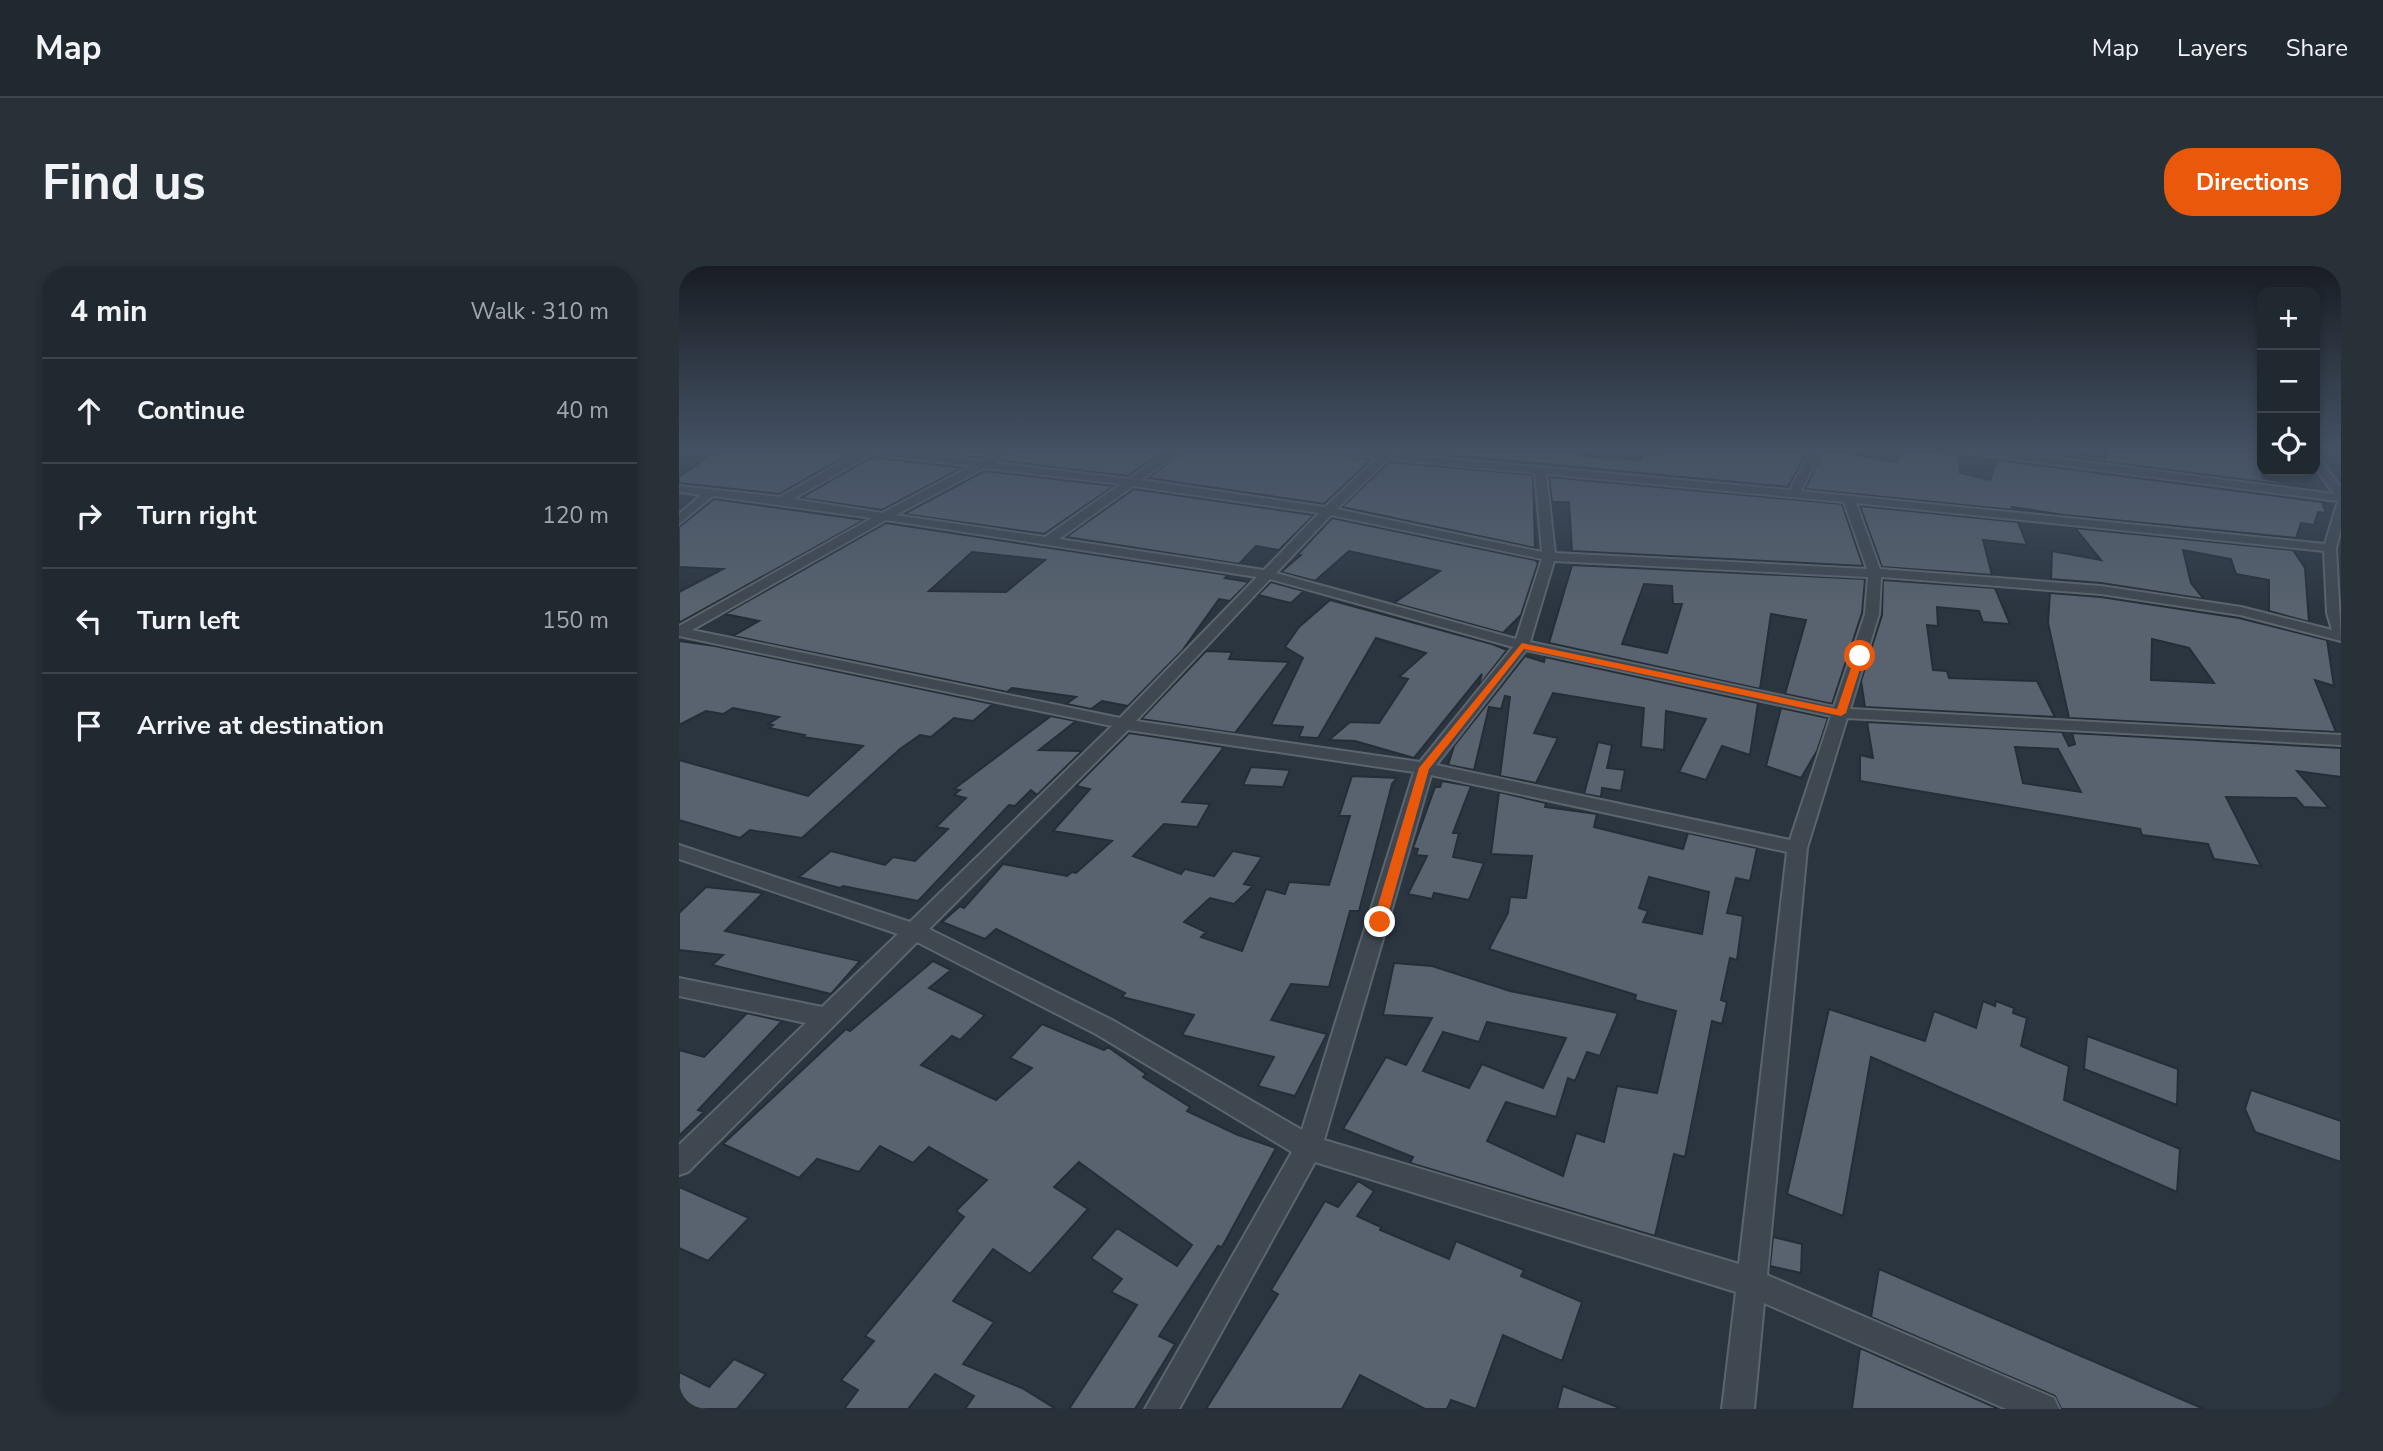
<!DOCTYPE html>
<meta charset="utf-8">
<style>
body{margin:0;font-family:"Nunito Sans",sans-serif;background:#283038;color:#f1f3f6}
.controls{position:absolute;right:21px;top:21px;display:grid;overflow:hidden;border-radius:14px;box-shadow:0 4px 10px #0003}
.controls button{width:63px;height:63px;display:grid;place-items:center;padding:0;border:0;border-bottom:2px solid #3d444c;background:#202830;color:#f1f3f6;font:35px sans-serif}
.stop{position:absolute;width:21px;height:21px;margin:-16px;border:5px solid #ea580c;border-radius:50%;background:#fff}
.stop.end{background:#ea580c;border-color:#fff;box-shadow:0 2px 7px #0008}
.list{margin:0;padding:0;list-style:none}
h2{display:flex;justify-content:space-between;align-items:center;height:91px;margin:0;padding:0 28px;font-size:30px}
h2 small{font-size:23px;font-weight:400;color:#a2a6ab}
.list li{display:grid;grid-template-columns:46px 1fr auto;gap:21px;align-items:center;box-sizing:border-box;height:105px;padding:0 28px;border-top:2px solid #3d444c}
.list b{display:block;font-size:26px;white-space:nowrap}
.list em{font-size:23px;font-style:normal;color:#a2a6ab}
.icon{flex:none;width:38px;height:38px;fill:none;stroke:currentColor;stroke-width:2;stroke-linecap:round;stroke-linejoin:round}
.map{position:relative;flex:none;width:1662px;height:1143px;overflow:hidden;border-radius:28px}
header{display:flex;align-items:center;gap:42px;box-sizing:border-box;height:98px;padding:0 35px;background:#202830;border-bottom:2px solid #3d444c}
header strong{font-size:33px}
nav{display:flex;gap:38px;margin-inline-start:auto;font-size:24px}
.intro{display:flex;align-items:center;justify-content:space-between;box-sizing:border-box;height:168px;padding:0 42px}
h1{margin:0;font-size:49px}
.button{padding:18px 32px;border-radius:28px;background:#ea580c;color:#fff;font-size:24px;font-weight:700}
main{display:flex;gap:42px;padding:0 42px}
aside{flex:1;background:#202830;border-radius:28px;box-shadow:0 4px 10px #0003}
.map>svg:first-child{display:block}
.building{fill:#59636f;stroke:#252e37;stroke-width:2;fill-rule:evenodd}
.lines{fill:none;stroke-linecap:round;stroke-linejoin:round}
.street-casing{stroke:#5c656d;stroke-width:4}
.street{fill:#3f4750;fill-rule:evenodd}
.route{fill:#ea580c}
</style>
<header>
<strong>Map</strong>
<nav><a>Map</a><a>Layers</a><a>Share</a></nav>
</header>
<div class="intro"><h1>Find us</h1><a class="button">Directions</a></div>
<main>
<aside>
<h2>4 min<small>Walk · 310 m</small></h2>
<ul class="list">
<li><svg class="icon" aria-label="ahead" viewBox="0 0 24 24"><path d="M12 20V5M6 11l6-6 6 6"/></svg><div><b>Continue</b></div><em>40 m</em></li>
<li><svg class="icon" aria-label="right" viewBox="0 0 24 24"><path d="M7 20v-9h11M14 6l5 5-5 5"/></svg><div><b>Turn right</b></div><em>120 m</em></li>
<li><svg class="icon" aria-label="left" viewBox="0 0 24 24"><path d="M17 20v-9H6M10 6l-5 5 5 5"/></svg><div><b>Turn left</b></div><em>150 m</em></li>
<li><svg class="icon" aria-label="arrive" viewBox="0 0 24 24"><path d="M6 21V4h12l-3 4 3 4H6"/></svg><div><b>Arrive at destination</b></div></li>
</ul>
</aside>
<div class="map">
<svg width="1662" height="1143" viewBox="0 0 1662 1143">
<rect width="100%" height="100%" fill="#2b3540"/>
<path class="building" d="M43 184H134L172 187 100 228 0 217V211L34 187Z
M260 184H317L302 192 254 187Z
M338 184H486L449 210 323 195Z
M506 184H635L692 194 645 238 469 212Z
M719 184H901L900 190 962 194 965 187 983 189V184H1129L1109 221Z
M1144 184H1179L1177 189 1218 196 1224 184 1278 187 1281 207 1311 214 1318 194 1643 236 1647 247 1639 246 1635 259 1622 257 1617 272 1385 249 1333 241 1334 244 1126 223Z
M1333 184H1365L1426 193 1427 184 1583 185V212L1639 223Z
M193 191 283 202 203 244 122 232Z
M710 196 854 209 856 282 663 241Z
M306 205 435 220 365 268 225 248Z
M870 211 1163 238 1184 300 893 285 890 236H873Z
M455 223 635 249 600 284 577 280 560 298 387 271Z
M35 233 185 254 0 357V326L44 303 0 301V261Z
M1181 240 1339 256 1348 279 1304 274 1313 309 1203 301Z
M653 252 856 294 859 297 842 349 824 367 715 337 761 305 670 285 636 315 602 306 622 289 619 288Z
M207 257 549 309 546 312 570 316 551 335 540 333 503 385 449 440 423 435 412 443 387 438 397 431 333 422 328 426 54 370 80 355 46 348ZM293 286 366 294 327 326 250 325Z
M1396 262 1614 284 1626 302 1630 356 1590 345V314L1557 308 1552 293 1504 284 1512 317 1525 333 1422 317 1372 313 1373 285 1422 294Z
M893 299 1186 313 1183 347 1153 438 1106 428 1127 354 1092 348 1081 423 870 377ZM965 318 993 320 994 338H1003L988 387 943 378Z
M1204 314 1316 322 1331 358 1304 356 1300 345 1258 341 1259 360 1248 359 1254 404 1268 405 1270 412 1358 415 1376 451 1186 441 1182 415 1203 349Z
M592 316 625 325 612 337 579 329Z
M1371 327 1422 331 1560 352 1648 374 1655 420 1636 414 1657 466 1390 452 1369 357ZM1473 373 1510 382 1535 417 1472 414Z
M651 334 813 378 828 384 799 421 803 408 735 492 676 475 650 474 671 456 700 457 729 413 720 411 747 387 697 372 639 472 620 471 624 461 592 459 624 392 606 381 620 361Z
M0 375 36 380 314 438 294 455 275 452 252 471 241 469 221 483 123 572 71 564 61 572 0 554V494L129 530 184 480 124 471 126 469 90 462 94 459 89 458 100 451 54 442 44 448 27 445 0 459Z
M527 385 553 386 550 393 610 396 556 467 462 453Z
M846 390 865 396 866 391 1079 437 1071 489 1043 480 1027 514 1000 506 1027 453 987 445 985 484 962 481 965 442 874 427 855 467 879 472 857 517 821 510 831 431 826 430 822 443 810 441 795 504 769 499 775 480Z
M1102 442 1149 452 1138 485 1122 512 1087 500Z
M372 450 397 455 360 484 403 485 358 529 352 524 336 540 330 539 239 635 164 620 161 622 120 611 152 585 206 599 214 591 236 595 269 563 257 561 287 532 275 529 281 524 275 523Z
M1188 456 1383 466 1390 480 1396 478 1393 467 1662 482V511L1618 505 1650 542 1625 541 1617 532 1547 531 1582 600 1535 593 1529 578 1463 569 1461 563 1181 515V489L1194 492ZM1336 481 1379 483 1402 526 1344 517Z
M450 467 545 481 503 536 531 538 518 561 485 558 454 590 502 608 506 603 535 610 554 585 583 591 565 618 574 620 555 638 531 632 505 656 527 666 522 671 563 685 587 623 606 628 610 616 650 619 671 550H660L673 510 718 512 713 518 680 645H671L650 721 612 718 592 754 648 768 616 830 579 820 595 791 503 769 515 749 443 731 446 727 317 663 306 673 263 656 281 640 285 642 324 598 388 610 393 606 397 607 433 575 374 565 411 523 397 520Z
M919 476 933 479 928 502 946 504 942 525 923 522 922 531 905 528Z
M572 501 611 504 604 521 564 519Z
M763 515 792 520 774 567H780L774 591 805 597 790 634 755 627 753 633 729 628 748 590 737 589 739 583 734 582 756 521H761Z
M820 526 867 537 866 541 918 548 915 561 1004 583 1009 567 1078 582 1071 615 1057 612 1048 647 1064 650 1058 694 1051 692 1042 734 1048 736 1043 758 1033 755 1006 891 995 888 976 970 731 897 734 891 664 863 707 791 727 799 753 752 704 749 715 697 753 700 831 725 939 747 921 790 908 786 896 815 889 812 877 851 827 836 808 875 884 910 897 867 925 876 938 820 978 827 997 745 956 734 957 729 810 683 829 647 831 631 847 632 853 590 812 588ZM970 611 1030 626 1023 668 964 656 969 645 960 642ZM808 756 887 772 864 822 803 798 790 822 744 805 764 766 800 776Z
M27 621 84 627 46 665 181 695 152 728 33 699 44 689 0 684V647Z
M254 695 272 704 250 722 306 749 281 774 273 770 242 799 317 834 353 802 331 792 363 758 425 784 429 781 467 808 464 811 511 841 508 845 559 869 597 882 543 981 539 980 480 1070 496 1078 456 1143H390L458 1039 432 1026 443 1013 412 992 438 962 498 1000 513 979 400 896 375 921 409 943 351 1008 314 983 274 1035 315 1056 284 1098 343 1122 377 1143H286L295 1130 256 1108 229 1143H165L179 1124 162 1114 195 1075 186 1070 285 951 277 945 308 914 250 881 234 897 201 880 180 906 138 893 120 912 44 878 167 763 171 765Z
M1304 735 1316 740 1317 735 1335 742 1334 747 1348 752 1342 780 1390 800 1385 834 1501 883 1498 926 1192 791 1164 950 1108 928 1150 743 1246 775 1255 745 1297 762Z
M68 747 103 755 19 844 25 846 0 870V784L25 791Z
M1408 770 1499 803 1498 839 1405 803Z
M1572 824 1662 855V896L1576 866 1566 843Z
M679 915 695 925 678 950 702 961 701 964 770 993 777 975 845 1004 842 1010 903 1036 883 1095 824 1069 797 1143 772 1134 768 1143H746L681 1109 663 1143H527L599 1028 592 1024 646 935 659 941Z
M0 921 70 952 29 995 0 982Z
M1094 971 1123 978 1122 1007 1091 1000Z
M1200 1003 1525 1143H1382L1376 1130 1192 1051Z
M1181 1082 1320 1143H1173Z
M55 1093 87 1108 58 1143H0V1106L30 1121Z
M884 1120 941 1142 940 1143H878Z"/>
<g class="lines">
<defs>
<path id="street" d="M179 184H211L302 195 323 184H336L315 197 450 213 491 184H503L462 214 646 241 698 192 638 184 704 187 717 184 715 188 1111 224 1132 184H1142L1122 225 1646 278 1659 235 1287 187 1282 184H1312L1655 228 1636 201V191L1640 192 1662 221V263L1657 282 1662 375 1561 349 1422 328 1202 311 1200 348 1171 443 1662 469V479L1168 452 1128 582 1088 1009 1375 1132 1380 1143H1327L1085 1037 1075 1143H1043L1057 1026 636 896 500 1143H466L613 886 417 768 238 676 9 906 0 909V879L127 757 0 730V712L143 741 219 668 0 593V579L231 656 433 460 0 370V360L193 252 34 230 0 258V248L22 229 0 226V220L101 231 180 186ZM192 188 292 200 203 247 114 233ZM709 193 856 207 863 286 658 243ZM305 202 442 218 366 271 217 249ZM867 208 1165 236 1188 303 876 287ZM454 220 640 247 585 304 380 273ZM1177 237 1645 285 1648 347 1653 364 1562 341 1422 320 1201 303ZM652 249 863 293 837 373 597 307ZM207 254 578 311 441 452 13 364ZM875 295 1189 311 1186 348 1155 441 851 376ZM591 313 834 381 741 496 457 455ZM847 384 1152 450 1111 574 757 499ZM449 464 735 506 623 864 433 754 250 663ZM752 509 1108 586 1060 998 645 874Z"/>
</defs>
<use href="#street" class="street-casing"/>
<use href="#street" class="street"/>
</g>
<linearGradient id="sky" x2="0" y2="1"><stop stop-color="#181d23"/><stop offset="0.53" stop-color="#445164"/><stop offset="1" stop-color="#445164" stop-opacity="0"/></linearGradient>
<rect width="1662" height="344" fill="url(#sky)"/>
<path class="route" d="M843 377 1158 443 1176 390 1181 388 1185 390 1167 447 1162 450 845 383 750 503 707 656 705 659H696L694 656 740 502Z"/>
</svg>
<div class="controls">
<button>+</button>
<button>−</button>
<button><svg class="icon" aria-label="locate" viewBox="0 0 24 24"><circle cx="12" cy="12" r="6"/><path d="M12 2v4M12 18v4M2 12h4M18 12h4"/></svg></button>
</div>
<div class="stop" style="left:1181px;top:390px"></div>
<div class="stop end" style="left:701px;top:656px"></div>
</div>
</main>
